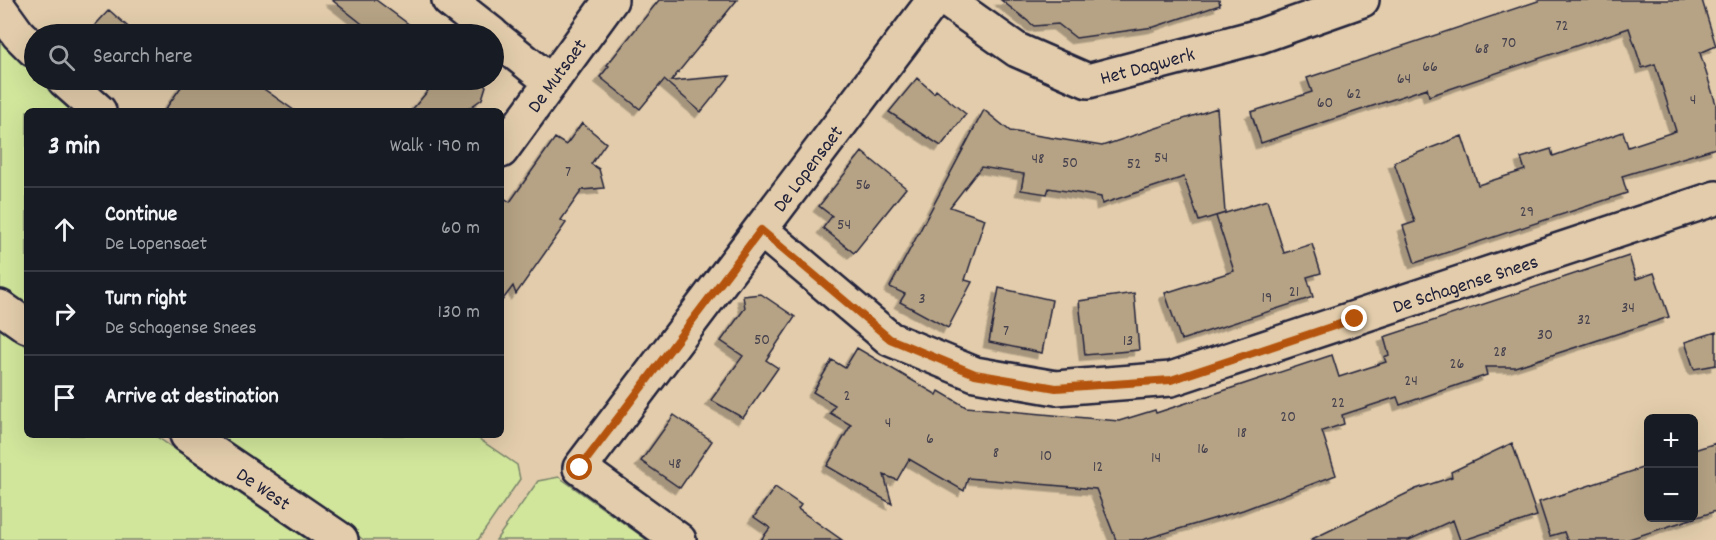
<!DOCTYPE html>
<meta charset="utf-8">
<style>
body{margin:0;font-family:Dekko,sans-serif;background:#242831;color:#f1f3f6}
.controls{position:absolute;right:18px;bottom:18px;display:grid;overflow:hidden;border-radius:9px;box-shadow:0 6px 24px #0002}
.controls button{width:54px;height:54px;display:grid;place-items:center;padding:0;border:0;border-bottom:2px solid #363941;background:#171b24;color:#f1f3f6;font:30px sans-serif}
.stop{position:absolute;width:18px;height:18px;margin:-14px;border:4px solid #b45309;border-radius:50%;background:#fff}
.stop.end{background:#b45309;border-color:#fff;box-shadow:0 2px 6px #0008}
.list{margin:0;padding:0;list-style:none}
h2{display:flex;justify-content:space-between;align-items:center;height:78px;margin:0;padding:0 24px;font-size:26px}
h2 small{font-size:20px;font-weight:400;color:#9ea1a6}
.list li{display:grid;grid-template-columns:39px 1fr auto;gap:18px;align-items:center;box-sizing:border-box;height:84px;padding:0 24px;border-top:2px solid #363941}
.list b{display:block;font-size:22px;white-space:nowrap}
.list p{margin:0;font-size:20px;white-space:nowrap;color:#9ea1a6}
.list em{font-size:20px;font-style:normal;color:#9ea1a6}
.icon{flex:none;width:33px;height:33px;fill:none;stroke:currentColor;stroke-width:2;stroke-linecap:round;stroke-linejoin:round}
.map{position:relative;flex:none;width:1716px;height:540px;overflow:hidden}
.search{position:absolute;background:#171b24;box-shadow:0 6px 24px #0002;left:24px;top:24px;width:480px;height:66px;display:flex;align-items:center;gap:15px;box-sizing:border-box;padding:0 21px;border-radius:33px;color:#9ea1a6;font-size:22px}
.panel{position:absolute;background:#171b24;box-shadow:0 6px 24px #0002;left:24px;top:108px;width:480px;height:330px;border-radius:9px}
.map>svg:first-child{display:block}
.green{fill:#d1e69b;stroke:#7a846b;stroke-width:1.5}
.building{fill:#b6a385;stroke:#22223b;stroke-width:1.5;filter:url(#shadow)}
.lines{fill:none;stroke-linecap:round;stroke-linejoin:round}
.street-casing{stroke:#22223b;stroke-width:38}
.secondary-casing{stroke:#22223b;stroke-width:38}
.street{stroke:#e2ccab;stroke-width:33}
.secondary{stroke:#e2ccab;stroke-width:33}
.route{stroke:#b45309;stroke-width:8}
.labels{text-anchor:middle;stroke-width:4.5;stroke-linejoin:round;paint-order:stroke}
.number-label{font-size:16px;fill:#47424e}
.street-label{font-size:20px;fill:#22223b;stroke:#e2ccab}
</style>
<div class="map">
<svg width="1716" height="540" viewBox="0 0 1716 540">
<defs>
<filter id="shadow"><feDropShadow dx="-5.5" dy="5.5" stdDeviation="0" flood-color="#0004"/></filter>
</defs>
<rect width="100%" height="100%" fill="#e2ccab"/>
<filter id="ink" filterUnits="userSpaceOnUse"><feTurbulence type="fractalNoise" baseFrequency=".0167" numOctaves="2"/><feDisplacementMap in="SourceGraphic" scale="12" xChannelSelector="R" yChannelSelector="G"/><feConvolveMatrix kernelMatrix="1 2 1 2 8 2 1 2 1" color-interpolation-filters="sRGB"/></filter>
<g filter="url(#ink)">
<path class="green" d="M0 32 34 70V80H44L81 111H27V308L0 289Z
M0 328 27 347V435H154L308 540H0Z
M220 435H473L517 465 520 479 478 540H364L245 458Z
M559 477 647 540H496L538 481Z"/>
<path class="building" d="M332 0H376L422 34H375Z
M659 0H737L671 81 730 76 701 112 664 80 640 109 600 77 609 66 607 65Z
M1001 0H1219L1220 5 1154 27 1076 38 1058 24 1034 26Z
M1541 0H1702L1716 46 1700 53 1716 104V148L1622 176 1627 193 1415 263 1403 226 1415 222 1394 162 1462 136 1478 185 1525 170 1521 158 1551 149 1553 156 1623 132 1628 147 1676 131 1655 64 1642 68 1629 28 1429 96 1427 88 1261 143 1251 112 1312 92 1307 78Z
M109 10 136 34H87Z
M917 78 934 93 936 90 966 114 941 146 889 112Z
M186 80H251L295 111H164Z
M437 80H478L486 86 482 99 465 111H411Z
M1217 108 1225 213 1199 221 1184 177 1102 204 1101 197 1049 188 1047 194 1021 190 1024 174 981 167 950 207 985 219 965 280 972 282 948 328 900 302 905 294 890 287 984 110 1010 131 1102 146Z
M582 123 606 143 591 164 599 169 604 188 582 190 561 220 566 223 516 294 513 286 501 302V196L510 202 555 138 566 145Z
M862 152 906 188 854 253 823 228 832 216 819 206Z
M1267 200 1284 253 1312 244 1321 273 1307 277 1313 297 1181 340 1165 293 1234 271 1216 216Z
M1629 256 1636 279 1654 273 1669 317 1515 367H1485L1487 375 1400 405 1397 397 1342 415 1344 424 1322 431 1336 475 1243 510 1142 540H1116L1096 489 968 478 964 491 909 459 897 480 884 475 892 504 827 466 851 425 830 413 835 405 813 392 832 360 845 368 857 348 937 395 939 391 966 407 1119 421 1155 410 1156 413 1332 355 1339 377 1386 362 1384 357 1389 355 1384 337Z
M999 288 1052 300 1042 353 989 342Z
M1134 293 1139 350 1085 355 1079 301Z
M761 294 795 317 766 360 778 368 743 418 711 400 743 356 721 341 745 308 743 296Z
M1716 332V365L1694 369 1685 342Z
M674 415 712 441 680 488 641 461Z
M1512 443 1537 516 1464 540H1460L1453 520 1409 540H1310L1416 489 1452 477 1451 472Z
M1716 443V511L1626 540H1567L1564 532 1550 536 1539 502 1648 466V518H1694V450Z
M775 487 801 505 798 509 842 540H761L770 528 754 517Z"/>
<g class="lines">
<defs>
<path id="street" d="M449 0 492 34
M946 0 1017 50 1088 81 1260 36 1362 0
M0 9 18 34 34 50
M494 36 551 82
M64 80 99 111
M501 151 611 0
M761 230 890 339 975 374 1056 388 1171 379 1716 198
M679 540 580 468 934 0"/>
<path id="secondary" d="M0 307 27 326
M187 435 341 540"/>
</defs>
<use href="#street" class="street-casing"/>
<use href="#secondary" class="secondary-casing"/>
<use href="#street" class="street"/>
<use href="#secondary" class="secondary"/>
</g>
</g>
<g class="lines" filter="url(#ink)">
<path class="route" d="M580 468 761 230 890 339 975 374 1056 388 1171 380 1355 319"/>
</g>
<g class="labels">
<g class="number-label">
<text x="1562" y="30">72</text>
<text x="1509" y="47">70</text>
<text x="1482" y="53">68</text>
<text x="1430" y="71">66</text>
<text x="1404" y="83">64</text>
<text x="1354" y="98">62</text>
<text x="1693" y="104">4</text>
<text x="1325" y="107">60</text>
<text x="1161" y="162">54</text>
<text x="1038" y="163">48</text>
<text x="1070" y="167">50</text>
<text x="1134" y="168">52</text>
<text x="568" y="176">7</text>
<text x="863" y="189">56</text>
<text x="1527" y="216">29</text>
<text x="844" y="229">54</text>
<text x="1294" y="296">21</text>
<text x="1267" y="302">19</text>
<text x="922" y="303">3</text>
<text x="1628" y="312">34</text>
<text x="1584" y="324">32</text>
<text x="1006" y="335">7</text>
<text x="1545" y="339">30</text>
<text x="762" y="344">50</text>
<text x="1128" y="345">13</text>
<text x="1500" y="356">28</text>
<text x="1457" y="368">26</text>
<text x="1411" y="385">24</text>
<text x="847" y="400">2</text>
<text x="1338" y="407">22</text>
<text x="1288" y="421">20</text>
<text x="888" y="427">4</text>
<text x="1242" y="437">18</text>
<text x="930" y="443">6</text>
<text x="1203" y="453">16</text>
<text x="996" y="457">8</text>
<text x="1046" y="460">10</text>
<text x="1156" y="462">14</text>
<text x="675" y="468">48</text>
<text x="1098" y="471">12</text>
</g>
<g class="street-label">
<text transform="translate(1147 65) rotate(-15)" y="7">Het Dagwerk</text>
<text transform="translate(556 75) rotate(-54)" y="7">De Mutsaet</text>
<text transform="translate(807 168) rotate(-53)" y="7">De Lopensaet</text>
<text transform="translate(1465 283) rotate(-18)" y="7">De Schagense Snees</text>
<text transform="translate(264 488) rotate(34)" y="7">De West</text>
</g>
</g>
</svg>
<div class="controls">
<button>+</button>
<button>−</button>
</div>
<div class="stop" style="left:580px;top:468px"></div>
<div class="stop end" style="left:1355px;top:319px"></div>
<div class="search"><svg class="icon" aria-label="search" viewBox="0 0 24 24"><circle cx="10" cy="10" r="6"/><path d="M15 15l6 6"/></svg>Search here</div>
<section class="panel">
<h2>3 min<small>Walk · 190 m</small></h2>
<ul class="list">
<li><svg class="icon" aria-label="ahead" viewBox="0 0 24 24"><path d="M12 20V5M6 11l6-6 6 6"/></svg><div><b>Continue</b><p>De Lopensaet</p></div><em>60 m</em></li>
<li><svg class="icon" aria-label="right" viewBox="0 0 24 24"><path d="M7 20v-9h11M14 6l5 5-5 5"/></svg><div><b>Turn right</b><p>De Schagense Snees</p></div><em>130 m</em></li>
<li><svg class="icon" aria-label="arrive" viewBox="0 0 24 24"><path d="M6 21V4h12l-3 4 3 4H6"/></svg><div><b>Arrive at destination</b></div></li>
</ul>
</section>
</div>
